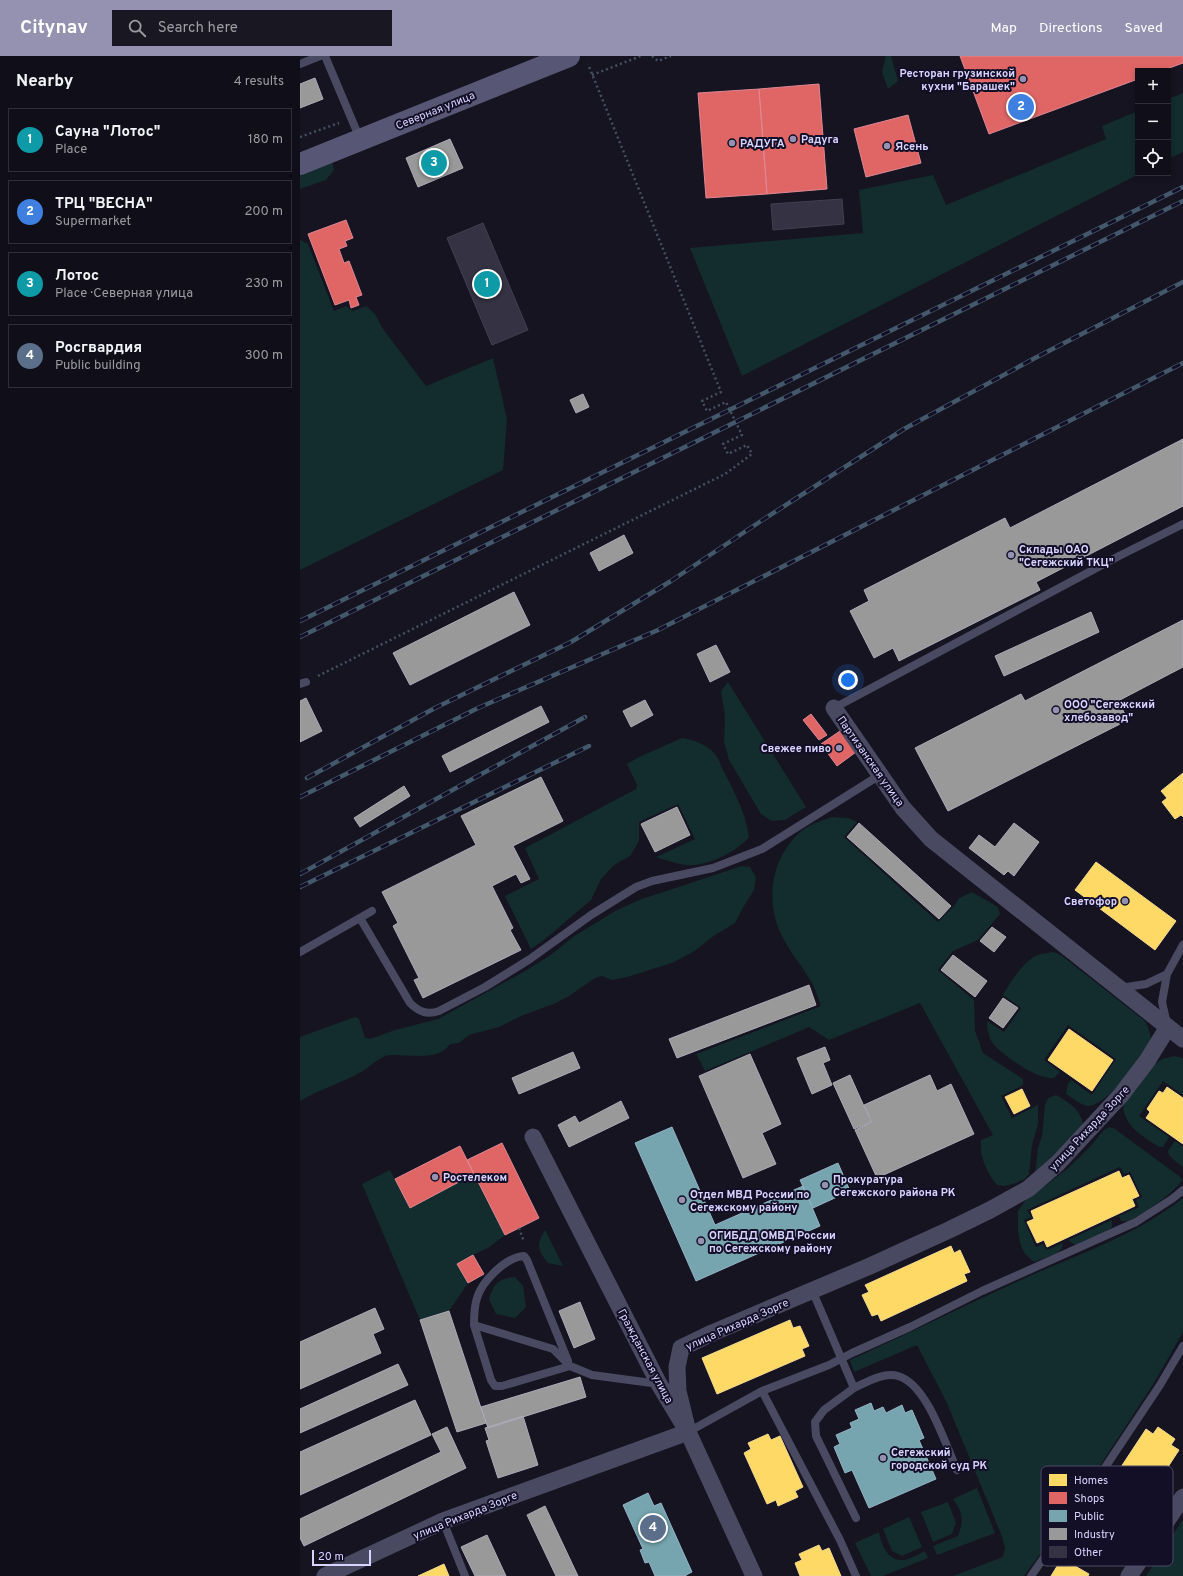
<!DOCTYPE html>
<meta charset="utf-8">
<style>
body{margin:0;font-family:Overpass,sans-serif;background:#191822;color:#f1f3f6}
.controls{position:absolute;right:12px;top:12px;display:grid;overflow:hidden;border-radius:0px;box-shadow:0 2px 6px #0003}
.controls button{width:36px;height:36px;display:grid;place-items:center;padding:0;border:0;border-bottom:1px solid #302f38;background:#100f19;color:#f1f3f6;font:20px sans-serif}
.scale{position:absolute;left:12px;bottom:10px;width:59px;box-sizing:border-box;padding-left:4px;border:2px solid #d9d4ff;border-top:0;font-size:11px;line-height:14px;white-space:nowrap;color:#d9d4ff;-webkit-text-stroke:3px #130f26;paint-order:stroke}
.you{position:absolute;left:548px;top:624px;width:14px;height:14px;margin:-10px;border:3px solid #fff;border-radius:50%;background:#1a73e8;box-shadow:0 0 0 6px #1a73e833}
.badge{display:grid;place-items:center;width:26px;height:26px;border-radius:50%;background:#9591b1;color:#fff;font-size:13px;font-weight:700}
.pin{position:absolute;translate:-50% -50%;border:2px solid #fff;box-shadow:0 1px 4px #0006}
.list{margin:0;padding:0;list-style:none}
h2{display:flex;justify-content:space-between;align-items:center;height:52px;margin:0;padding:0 16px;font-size:17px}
h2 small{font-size:13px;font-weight:400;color:#9c9ca2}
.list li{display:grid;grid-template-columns:26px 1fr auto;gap:12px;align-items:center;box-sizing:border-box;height:64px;margin:0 8px 8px;padding:0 8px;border:1px solid #302f38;border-radius:0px}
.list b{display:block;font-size:15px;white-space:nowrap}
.list p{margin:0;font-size:13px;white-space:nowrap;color:#9c9ca2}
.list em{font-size:13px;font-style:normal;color:#9c9ca2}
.icon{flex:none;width:22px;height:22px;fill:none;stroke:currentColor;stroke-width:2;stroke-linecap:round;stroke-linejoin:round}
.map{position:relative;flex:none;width:883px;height:1520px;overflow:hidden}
header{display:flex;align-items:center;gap:24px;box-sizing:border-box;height:56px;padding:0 20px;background:#9591b1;color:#fff}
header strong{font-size:19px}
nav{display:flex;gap:22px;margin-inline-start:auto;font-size:14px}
.search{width:280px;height:36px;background:#191822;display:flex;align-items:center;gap:10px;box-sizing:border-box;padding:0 14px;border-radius:0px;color:#9c9ca2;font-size:15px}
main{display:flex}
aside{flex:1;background:#100f19}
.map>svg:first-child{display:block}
.green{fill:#132c2d}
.homes{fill:#ffd966;stroke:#f4d894}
.shops{fill:#e06666;stroke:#de8794}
.public{fill:#76a5af;stroke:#94b3c7}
.industry{fill:#999;stroke:#acabb8}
.building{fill:#343243;stroke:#433f54}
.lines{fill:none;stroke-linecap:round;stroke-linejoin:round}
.path{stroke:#44505f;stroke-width:2.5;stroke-dasharray:2 3;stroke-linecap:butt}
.lane{stroke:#4a4962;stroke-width:8}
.street{stroke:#4a4962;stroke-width:17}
.secondary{stroke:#575674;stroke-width:22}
.rail-casing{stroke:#43596b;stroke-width:4.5}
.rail{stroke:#130f26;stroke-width:3;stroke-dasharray:9;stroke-linecap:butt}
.poi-dot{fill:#9591b1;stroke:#130f26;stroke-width:1.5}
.labels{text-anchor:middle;stroke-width:4;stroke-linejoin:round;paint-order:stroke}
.poi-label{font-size:11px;font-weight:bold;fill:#d9d4ff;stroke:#130f26;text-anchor:start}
.street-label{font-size:11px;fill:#d9d4ff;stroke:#130f26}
.key{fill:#130f26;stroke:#4e4a67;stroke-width:1}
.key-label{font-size:11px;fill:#d9d4ff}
</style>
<header>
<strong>Citynav</strong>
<div class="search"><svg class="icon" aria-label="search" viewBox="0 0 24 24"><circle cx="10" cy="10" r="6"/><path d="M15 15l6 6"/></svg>Search here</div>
<nav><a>Map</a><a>Directions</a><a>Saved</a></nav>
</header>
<main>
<aside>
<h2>Nearby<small>4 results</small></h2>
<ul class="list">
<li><span class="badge" style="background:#0f9aa8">1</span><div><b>Сауна &quot;Лотос&quot;</b><p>Place</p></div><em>180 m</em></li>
<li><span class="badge" style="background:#3f7fe0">2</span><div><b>ТРЦ &quot;ВЕСНА&quot;</b><p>Supermarket</p></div><em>200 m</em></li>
<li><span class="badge" style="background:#0f9aa8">3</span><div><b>Лотос</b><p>Place · Северная улица</p></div><em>230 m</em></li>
<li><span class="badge" style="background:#5c6f8a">4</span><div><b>Росгвардия</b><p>Public building</p></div><em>300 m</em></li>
</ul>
</aside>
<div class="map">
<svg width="883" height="1520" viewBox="0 0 883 1520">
<rect width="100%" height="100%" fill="#161421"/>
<path class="green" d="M586 0H591L598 25 588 33 582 16Z
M883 37V96L868 103V43Z
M838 55V117H841L442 320 390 192 563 177 559 134 633 119 646 149 806 83 802 70Z
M32 105 34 114 26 124 0 133V113Z
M0 184 8 188 34 255 46 250 53 255 66 250 75 258 83 273 126 330 193 302 207 363 203 414 0 514Z
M428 626 506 751 485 764 472 765 461 758 429 704 424 685 425 660 421 635Z
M382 682C394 684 406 688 415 698 418 701 420 707 422 712 433 733 446 757 449 781 437 796 406 811 387 809 376 808 366 804 356 801L395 783 378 748 339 766V785L330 800 314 809 301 823 291 844 244 884 231 893 205 840 239 823 225 792 336 733 337 729 327 708 339 701Z
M532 761 548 762 557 766 544 781 638 866 654 850 659 842 672 836 698 851 700 858 678 884 653 895 638 914 674 944 675 975 683 997 723 1023V1029L701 1040 712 1062 738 1049V1068L732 1089 729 1118 725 1123 716 1127 705 1130 697 1129C687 1117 679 1100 681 1084L693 1079 620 947 529 984 509 971 405 1015 396 998 521 950C518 942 516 934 512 927 502 910 489 895 481 878 465 844 471 803 499 777 507 769 521 765 532 761Z
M442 810 450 811 456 821 454 834 444 850 435 867 415 879 393 896 372 907 327 921 312 924 302 920 295 922 269 940 256 947 221 960 199 971 169 979 159 987 150 988C139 1006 107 998 90 999 79 1000 70 1011 61 1016 42 1027 20 1033 0 1045V981L55 961 59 963 65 982 70 983 95 974 138 963 227 914 252 898 273 881 315 855 339 844Z
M754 896 762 900 845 965C849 973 853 982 849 991 843 1005 804 1051 788 1050 780 1049 773 1042 766 1038L768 1028 771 1024 792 1039 816 1003 768 969 744 1004 760 1016 754 1022C751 1022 748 1022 745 1021 731 1019 696 995 690 983 688 977 687 971 687 965L704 976 721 952 703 939C710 927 725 903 738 899 743 897 749 897 754 896Z
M874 1000 883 1002V1039L863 1025 839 1060 869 1081 863 1091H859C843 1080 824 1071 823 1049L853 1009 862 1003Z
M756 1039C769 1046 784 1056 783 1072L735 1119 738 1092 742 1080 745 1049 748 1042Z
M809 1071 815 1073 879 1120 882 1124C878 1134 838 1163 827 1165 825 1165 822 1165 821 1165L819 1160 839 1151 836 1144 842 1141 830 1116 824 1118 820 1111 727 1154 731 1161 724 1164 736 1191 743 1188 747 1194 763 1187 762 1192 756 1198 734 1206 725 1198 721 1190 718 1176V1155L725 1145 767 1113 789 1092 804 1074Z
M875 1085 883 1091V1111L874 1104 869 1099 868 1095Z
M90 1114 110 1151 174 1118 205 1179 188 1192 173 1199 158 1208 168 1227 149 1255 120 1264 62 1128Z
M883 1142V1276L854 1327 758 1474 724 1520H653L703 1501 705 1491 701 1478 646 1345 617 1289 554 1316 550 1304C612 1276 672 1246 734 1218 785 1196 839 1177 883 1142Z
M812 1164V1171L809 1174 775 1189 768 1184Z
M245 1174 263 1210 248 1207C237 1193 236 1189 245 1174Z
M215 1221 223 1230 226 1251 215 1262 196 1258 189 1243C194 1227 198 1223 215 1221Z
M677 1432 695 1477 637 1499 633 1490 658 1480C664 1464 663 1457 653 1443Z
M648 1446 656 1467 652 1478 633 1486 621 1456Z
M609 1461 622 1491 602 1500 592 1495 583 1473Z
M883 1463V1520H846Z
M579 1476C581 1488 588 1506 604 1504 611 1503 619 1498 625 1495L628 1502 583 1520H571L555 1487Z"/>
<path class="homes" d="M883 717V761L881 759 875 763 862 746 867 742 861 735Z
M796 806 876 865 855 894 775 834Z
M769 973 813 1004 792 1035 748 1004Z
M867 1031 883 1042V1088L846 1062 850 1056 847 1053 859 1035 863 1037Z
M722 1033 730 1050 714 1058 705 1041Z
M819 1115 822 1122 829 1119 839 1140 832 1143 835 1150 747 1191 744 1184 737 1187 727 1166 734 1163 731 1155Z
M651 1190 654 1197 660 1194 670 1216 664 1218 667 1225 581 1265 578 1258 572 1260 562 1239 569 1236 565 1229Z
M490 1264 493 1272 500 1270 509 1290 502 1293 505 1300 417 1338 402 1302Z
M858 1371 875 1383 871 1389 879 1394 827 1474 819 1469 815 1474 799 1463 802 1458 794 1452 846 1373 853 1378Z
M468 1378 471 1384 480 1380 503 1431 495 1435 498 1441 478 1450 476 1444 467 1448 444 1397 451 1393 448 1387Z
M519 1489 522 1495 529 1492 541 1520H500L495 1507 502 1504 499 1498Z
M768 1506 789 1518 788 1520H751L759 1507 765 1511Z
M144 1508 149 1520H118Z"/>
<path class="shops" d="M660 0H883V7L861 15H838V23L689 78Z
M519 28 527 133 467 138 459 33Z
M459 33 467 138 406 142 398 37Z
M608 59 621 107 566 121 554 73Z
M46 164 53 182 45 185 47 190 39 193 44 207 49 205 62 239 56 241 59 249 51 252 49 244 35 249 8 178Z
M511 658 527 679 519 684 503 664Z
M540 675 556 696 537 710 521 688Z
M202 1087 239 1162 205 1179 167 1104Z
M160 1090 174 1118 110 1152 95 1123Z
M173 1199 184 1218 168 1227 157 1208Z"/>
<path class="public" d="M372 1071 415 1169 503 1130 520 1170 396 1225 335 1087Z
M538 1107 550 1135 513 1152 500 1124Z
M571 1347 574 1355 583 1351 586 1357 602 1349 605 1357 612 1354 624 1382 619 1384 636 1423 569 1452 552 1414 545 1417 534 1391 540 1388 536 1379 552 1372 550 1367 559 1363 555 1354Z
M348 1437 354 1450 361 1447 392 1516 386 1519V1520H355L349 1506 345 1507 340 1494 343 1493 323 1449Z"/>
<path class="industry" d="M15 22 23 43 0 52V28Z
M150 83 163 112 118 131 106 102Z
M283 338 289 351 276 357 270 344Z
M883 383V450L736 526 740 534 599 605 593 592 574 602 550 555 569 545 564 534 705 462 710 472Z
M324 479 333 497 299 515 290 497Z
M214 536 230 569 110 629 93 597Z
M791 556 799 576 704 620 695 600Z
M883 564V611L818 645 828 664 648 755 615 692 721 638 725 645Z
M416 589 430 616 410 626 397 598Z
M6 642 22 675 0 686V645Z
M345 644 353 659 331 671 323 655Z
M241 650 249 666 150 716 142 700Z
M241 721 263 765 213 790 230 823 221 827 216 818 192 830 213 872 210 874 221 894 123 942 114 924 119 922 93 870 98 867 82 836 176 789 161 760Z
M104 730 110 740 60 771 54 762Z
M377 751 390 779 355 796 341 768Z
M559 767 651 850 639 863 547 781Z
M714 767 739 786 714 820 708 815 704 819 669 792 679 779 695 791Z
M692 871 706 881 694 896 680 885Z
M653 899 687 925 675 941 641 914Z
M509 929 516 949 377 1002 369 983Z
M703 942 718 952 703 972 689 962Z
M525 991 530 1004 523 1007 532 1029 512 1038 497 1002Z
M273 996 280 1012 219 1038 212 1022Z
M450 998 481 1068 462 1077 476 1108 443 1122 399 1020Z
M550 1019 571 1066 554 1073 533 1027Z
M630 1019 637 1035 651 1028 674 1078 577 1122 555 1074 572 1066 564 1049Z
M321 1045 329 1062 269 1091 258 1069 275 1060 279 1067Z
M280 1246 295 1283 274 1292 259 1255Z
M75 1252 84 1273 73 1278 81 1297 0 1333V1286Z
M149 1255 186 1367 157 1376 120 1264Z
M98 1308 108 1329 0 1377V1353Z
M280 1321 286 1341 188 1372 181 1351Z
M115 1344 131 1379 0 1439V1396Z
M223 1360 238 1409 198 1422 186 1385 189 1384 185 1372Z
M147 1371 166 1412 4 1490 0 1482V1463L141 1396 132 1378Z
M245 1450 278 1520H256L227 1459Z
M187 1479 206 1520H175L161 1491Z"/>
<path class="building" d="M542 143 544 168 473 174 471 148Z
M183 167 228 274 192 289 147 182Z"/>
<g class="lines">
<path class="path" d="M352 0 358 5 371 0
M292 19 341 0
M0 81 39 67
M18 620 425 418 452 398 447 389 428 398 423 388 442 379 426 346 407 355 402 345 421 336 288 8
M219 1172 224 1186"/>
<path class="lane" d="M25 0 60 83
M0 8 20 0
M0 628 6 626
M534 652 819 500 883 468
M60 862 110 947C119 956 127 959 139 955L185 931 230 903 291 859 336 831 352 825 413 812 462 793 580 719
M0 896 72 855
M820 932 846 928 867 918
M867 968 862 946 867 918 883 889
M512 1234 554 1332 524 1354 515 1366 516 1380 556 1462
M174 1269C174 1260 174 1251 177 1242 182 1225 206 1201 224 1200L227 1204 268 1305
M270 1310 253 1293 174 1269 191 1324 195 1330H202L270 1310 292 1319 359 1328
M554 1332C567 1326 583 1316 598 1320 627 1328 645 1388 657 1414
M462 1335 540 1484 556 1520
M388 1376 462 1335 529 1309 552 1297 610 1271 682 1235 836 1166 872 1143 883 1134
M143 1465 165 1520
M731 1520 762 1476 860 1329 883 1290"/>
<path class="street" d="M534 652 603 752 631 783 883 983
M233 1081 359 1328 388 1376 454 1520
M25 1520 143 1465 388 1376 378 1335 377 1311 381 1292 412 1277 570 1210 649 1174 690 1154 728 1133 758 1107 821 1039 847 1005 868 971
M829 1520 883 1441"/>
<path class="secondary" d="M0 108 269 0"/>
<defs>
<path id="rail" d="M0 565 883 131
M0 581 883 145
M7 722 135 652 271 586 371 525 461 465 604 373 735 302 883 226
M0 741 178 652 358 574 883 307
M0 818 285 661
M0 831 289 690"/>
</defs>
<use href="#rail" class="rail-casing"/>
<use href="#rail" class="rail"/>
</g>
<g class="poi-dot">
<circle cx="723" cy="23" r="4"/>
<circle cx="493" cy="83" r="4"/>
<circle cx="432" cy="87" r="4"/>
<circle cx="587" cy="90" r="4"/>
<circle cx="711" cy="499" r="4"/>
<circle cx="756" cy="654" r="4"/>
<circle cx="539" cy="692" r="4"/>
<circle cx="825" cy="845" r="4"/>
<circle cx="135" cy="1121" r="4"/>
<circle cx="525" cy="1129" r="4"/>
<circle cx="382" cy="1144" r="4"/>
<circle cx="401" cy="1185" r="4"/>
<circle cx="583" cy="1402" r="4"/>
</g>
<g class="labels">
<g class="poi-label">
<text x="715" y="21" text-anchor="end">Ресторан грузинской<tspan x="715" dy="13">кухни "Барашек"</tspan></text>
<text x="501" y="87">Радуга</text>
<text x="440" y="91">РАДУГА</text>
<text x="595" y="94">Ясень</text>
<text x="719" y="497">Склады ОАО<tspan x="719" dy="13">"Сегежский ТКЦ"</tspan></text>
<text x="764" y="652">ООО "Сегежский<tspan x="764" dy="13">хлебозавод"</tspan></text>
<text x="531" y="696" text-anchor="end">Свежее пиво</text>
<text x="817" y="849" text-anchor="end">Светофор</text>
<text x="143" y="1125">Ростелеком</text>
<text x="533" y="1127">Прокуратура<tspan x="533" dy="13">Сегежского района РК</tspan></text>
<text x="390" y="1142">Отдел МВД России по<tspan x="390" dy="13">Сегежскому району</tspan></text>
<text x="409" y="1183">ОГИБДД ОМВД России<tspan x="409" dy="13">по Сегежскому району</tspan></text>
<text x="591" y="1400">Сегежский<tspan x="591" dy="13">городской суд РК</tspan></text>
</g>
<g class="street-label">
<text transform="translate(135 54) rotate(-22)" y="4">Северная улица</text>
<text transform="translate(571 705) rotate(55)" y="4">Партизанская улица</text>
<text transform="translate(789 1072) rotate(-47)" y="4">улица Рихарда Зорге</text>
<text transform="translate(437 1268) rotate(-24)" y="4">улица Рихарда Зорге</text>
<text transform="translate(346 1300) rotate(62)" y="4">Гражданская улица</text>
<text transform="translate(165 1459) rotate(-22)" y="4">улица Рихарда Зорге</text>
</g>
</g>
<rect x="741" y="1410" width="132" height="100" rx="6" class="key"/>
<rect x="749" y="1418" width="18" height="12" fill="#ffd966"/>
<rect x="749" y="1436" width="18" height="12" fill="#e06666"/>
<rect x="749" y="1454" width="18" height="12" fill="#76a5af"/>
<rect x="749" y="1472" width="18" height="12" fill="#999"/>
<rect x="749" y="1490" width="18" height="12" fill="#343243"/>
<g class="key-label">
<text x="774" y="1428">Homes</text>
<text x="774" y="1446">Shops</text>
<text x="774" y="1464">Public</text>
<text x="774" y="1482">Industry</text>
<text x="774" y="1500">Other</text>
</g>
</svg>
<div class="controls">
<button>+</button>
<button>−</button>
<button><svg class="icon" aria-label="locate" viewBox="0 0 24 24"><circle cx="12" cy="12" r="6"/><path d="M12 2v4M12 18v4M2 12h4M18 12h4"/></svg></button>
</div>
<div class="scale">20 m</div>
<div class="you"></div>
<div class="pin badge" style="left:187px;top:228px;background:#0f9aa8">1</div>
<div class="pin badge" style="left:721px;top:51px;background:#3f7fe0">2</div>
<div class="pin badge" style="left:134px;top:107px;background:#0f9aa8">3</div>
<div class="pin badge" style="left:353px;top:1472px;background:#5c6f8a">4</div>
</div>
</main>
